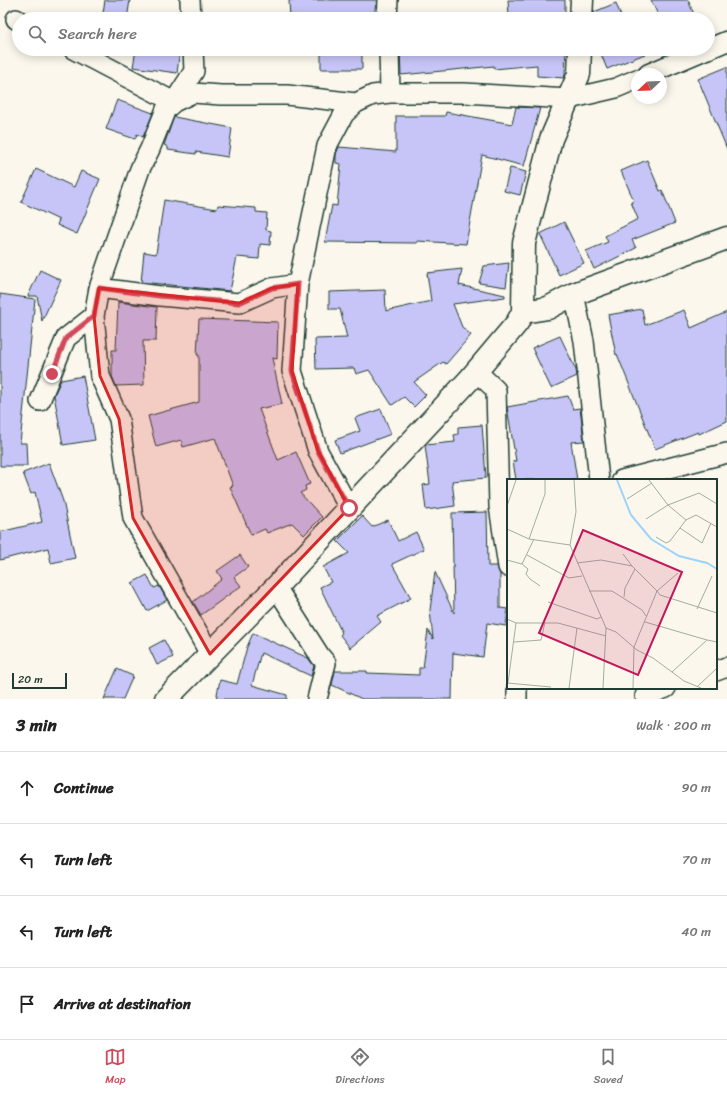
<!DOCTYPE html>
<meta charset="utf-8">
<style>
body{margin:0;font-family:Sriracha,sans-serif;background:#f6f6f6;color:#222}
.compass{position:absolute;left:631px;top:68px;width:36px;height:36px;border-radius:50%;background:#fff;box-shadow:0 2px 10px #0003;rotate:247deg}
.scale{position:absolute;left:12px;bottom:10px;width:55px;box-sizing:border-box;padding-left:4px;border:2px solid #1f3d34;border-top:0;font-size:11px;line-height:14px;white-space:nowrap;color:#1f3d34;-webkit-text-stroke:3px #fbf7ec;paint-order:stroke}
.stop{position:absolute;width:12px;height:12px;margin:-9px;border:3px solid #d1495b;border-radius:50%;background:#fff}
.stop.end{background:#d1495b;border-color:#fff;box-shadow:0 1px 4px #0008}
.list{margin:0;padding:0;list-style:none}
h2{display:flex;justify-content:space-between;align-items:center;height:52px;margin:0;padding:0 16px;font-size:17px}
h2 small{font-size:13px;font-weight:400;color:#767676}
.list li{display:grid;grid-template-columns:26px 1fr auto;gap:12px;align-items:center;box-sizing:border-box;height:72px;padding:0 16px;border-top:1px solid #e0e0e0}
.list b{display:block;font-size:15px;white-space:nowrap}
.list em{font-size:13px;font-style:normal;color:#767676}
.icon{flex:none;width:22px;height:22px;fill:none;stroke:currentColor;stroke-width:2;stroke-linecap:round;stroke-linejoin:round}
.map{position:relative;flex:none;width:727px;height:699px;overflow:hidden}
.search{position:absolute;background:#fff;box-shadow:0 2px 10px #0003;left:12px;right:12px;top:12px;height:44px;display:flex;align-items:center;gap:10px;box-sizing:border-box;padding:0 14px;border-radius:22px;color:#767676;font-size:15px}
.sheet{height:340px;background:#fff}
nav{display:flex;justify-content:space-around;align-items:center;box-sizing:border-box;height:56px;border-top:1px solid #e0e0e0;background:#fff;font-size:11px;color:#767676}
nav a{display:grid;justify-items:center;gap:2px}
nav .on{color:#d1495b}
.map>svg:first-child{display:block}
.building{fill:#c7c5f7;stroke:#1f3d34}
.lines{fill:none;stroke-linecap:round;stroke-linejoin:round}
.minor-casing{stroke:#1f3d34;stroke-width:22}
.tertiary-casing{stroke:#1f3d34;stroke-width:25}
.minor{stroke:#fbf7ec;stroke-width:19}
.tertiary{stroke:#fbf7ec;stroke-width:22}
.route{stroke:#d1495b;stroke-width:5}
.marked{fill:#d62828;fill-opacity:0.2;stroke:#d62828;stroke-width:3;stroke-linejoin:round}
.inset-river{fill:none;stroke:#9dd3fc;stroke-width:2}
.inset-road{fill:none;stroke:#a3ada2;stroke-width:1}
.view{fill:#c2185b;fill-opacity:0.15;stroke:#c2185b;stroke-width:2}
.inset-edge{fill:none;stroke:#1f3d34;stroke-width:2}
</style>
<div class="map">
<svg width="727" height="699" viewBox="0 0 727 699">
<rect width="100%" height="100%" fill="#fbf7ec"/>
<filter id="ink" filterUnits="userSpaceOnUse"><feTurbulence type="fractalNoise" baseFrequency=".025" numOctaves="2"/><feDisplacementMap in="SourceGraphic" scale="8" xChannelSelector="R" yChannelSelector="G"/><feConvolveMatrix kernelMatrix="1 2 1 2 8 2 1 2 1" color-interpolation-filters="sRGB"/></filter>
<g filter="url(#ink)">
<path class="building" d="M105 0H130L127 19H102Z
M289 0H376L374 19H290Z
M508 0H565V14L509 16Z
M651 0H688L696 19H660Z
M616 3 622 19H594V12Z
M136 49H180L177 73 133 67Z
M321 49H362V69H321Z
M400 49H566L565 75 564 78 537 76V65L494 69V66L401 75Z
M599 49H655V50L607 69Z
M727 67V149L698 79Z
M117 100 153 113 143 137 137 134 135 139 106 129Z
M516 107 540 108 524 166 482 155 466 244 417 241V243L325 242 332 205 337 206 341 164 336 163V154L339 147 396 152V116H445L446 112 512 124Z
M174 117 232 128 228 157 196 152V154L168 150V147L164 145Z
M647 160 660 191 662 190 675 223 632 240 636 248 594 269 586 251 608 242 605 236 638 219 631 202 634 201 621 171Z
M510 168 526 172 520 195 504 191Z
M36 169 74 187 81 171 100 179 77 234 57 225 59 220 21 202Z
M164 200 217 209 218 205 256 208V212L267 213 266 230 271 231 270 245 260 244 259 259 237 257 230 291 141 282 144 252 156 254Z
M564 222 584 263 559 275 540 234Z
M509 263 506 287 479 283 484 266Z
M462 269 459 285 505 295V297L453 304 462 327 471 335 446 364 443 362 414 382 426 395 414 407 404 397 392 405 369 370 356 374 354 368 316 369 315 339 347 338 340 309H329V292L385 290 386 311 431 301 427 273Z
M40 270 61 280 42 321 37 296H28Z
M0 294 35 299 20 443H26L27 466H0Z
M118 302 157 307 156 341H143L144 385 116 386 112 376V350H116Z
M642 309 645 325 684 310 691 328 727 312V421L699 434 698 432 655 449 617 354 616 355 608 315Z
M199 319 278 322 277 359 272 358 282 404 259 409 278 460 296 452 310 484 305 486 306 490 300 493 322 517 304 535 292 523 267 533 265 529 251 535 230 487 233 486 215 438 183 447 181 440 156 447 148 416 199 402V355H197Z
M560 336 576 370 577 376 551 388 532 348Z
M83 376 95 440 63 445 54 395 61 380Z
M568 396 573 409 580 408 584 441 571 442 577 480H516L513 461H516L507 407Z
M381 409 391 434 340 453 335 440 360 431 355 418Z
M482 425 486 478 452 481 455 506 426 510 423 485 430 484 425 445 455 442 454 435 458 434V427Z
M49 463 63 501 75 558 51 563 48 548 0 560V532L42 522 35 492 31 494 23 473Z
M487 512 488 566H497L500 574V608L508 609 506 626 487 623 483 657 453 653 452 699H362L332 685 335 671H367V673L419 675V668H423L428 630 433 639 430 610 435 572 454 613 452 513Z
M362 516 372 527 388 520 398 541 416 532 424 549 392 564 411 598 377 616 381 622 350 648 340 635 342 633 320 587 331 582 323 567 349 553 337 541Z
M240 555 248 567 234 577 241 586 201 615 193 602 222 579 217 571Z
M147 575 154 588 159 586 167 600 147 611 132 583Z
M253 633 308 658 314 666 311 676 261 653 252 685 287 695V699H216L220 680 237 684 247 647Z
M164 640 173 657 157 665 149 648Z
M117 669 133 676 123 699H104Z"/>
<g class="lines">
<defs>
<path id="minor" d="M190 0 191 19
M16 19 19 21
M387 19 388 0
M73 49 174 102 194 71 193 49
M389 49 390 93
M708 49 727 41
M648 74 707 49
M99 288 160 296 239 303 272 288 298 284
M574 294 584 341 599 480
M94 316 100 376 119 419 133 518 210 654
M476 371 496 390 499 506 508 567
M40 401 66 338 94 316 99 288 140 169 150 149 166 109 174 102 193 93 221 95H287L356 103
M622 480 727 453
M349 508 318 451 292 371 298 284 327 146 344 114 356 103 373 95 390 93H464L569 99 616 88 637 79
M276 587 320 656 326 663 317 699
M716 671 727 667
M517 688V699
M645 696 666 688"/>
<path id="tertiary" d="M581 19 582 0
M523 312 524 243 551 139 579 74 580 49
M166 699 276 587 469 380 517 323 523 312 548 308 574 294 727 238"/>
</defs>
<use href="#minor" class="minor-casing"/>
<use href="#tertiary" class="tertiary-casing"/>
<use href="#minor" class="minor"/>
<use href="#tertiary" class="tertiary"/>
</g>
</g>
<g class="lines" filter="url(#ink)">
<path class="route" d="M52 374 66 338 94 316 99 288 160 296 239 303 272 288 298 284 292 371 318 451 349 508"/>
</g>
<path class="marked" d="M298 284 292 371 318 451 349 508 210 654 133 518 119 419 100 376 94 316 99 288 239 303 272 288Z"/>
<g transform="translate(507 479)">
<rect width="210" height="210" fill="#fbf7ec"/>
<path class="inset-river" d="M110 1 124 36 144 60 172 77 200 84 210 90"/>
<path class="inset-road" d="M67 1 69 33 63 66 99 149 96 209M142 1 161 26 179 41M120 20 145 4M0 27 9 1M139 40 161 26 192 14 210 25M173 49 195 64 204 44M0 50 22 60 63 66M149 58 159 64 163 62 179 41 189 36 210 48M22 60 38 15V1M116 75 125 87 150 112 127 168 126 209M20 76 62 99 75 97M0 81 15 85 27 60M70 84 94 81 125 87M15 85 21 90 19 95 23 100 33 107M171 94 150 112 153 116 210 134M82 112H105L135 131 139 137M117 118 118 109 128 90M41 123 90 140 94 138M190 130 205 97M0 140 9 144H51L99 157M138 143 200 161M99 149 109 153 130 171 146 179 177 202 194 209M7 163 34 161 38 143M165 193 200 161 210 163M0 204 44 208M1 204 9 144M191 207 210 189M62 209 70 149"/>
<path class="view" d="M76 51 175 93 131 196 32 154Z"/>
<rect width="210" height="210" class="inset-edge"/>
</g>
</svg>
<svg class="compass" viewBox="-18 -18 36 36"><path d="M0-13l5 13h-10z" fill="#e53935"/><path d="M0 13l5-13h-10z" fill="#767676"/></svg>
<div class="scale">20 m</div>
<div class="stop" style="left:349px;top:508px"></div>
<div class="stop end" style="left:52px;top:374px"></div>
<div class="search"><svg class="icon" aria-label="search" viewBox="0 0 24 24"><circle cx="10" cy="10" r="6"/><path d="M15 15l6 6"/></svg>Search here</div>
</div>
<section class="sheet">
<h2>3 min<small>Walk · 200 m</small></h2>
<ul class="list">
<li><svg class="icon" aria-label="ahead" viewBox="0 0 24 24"><path d="M12 20V5M6 11l6-6 6 6"/></svg><div><b>Continue</b></div><em>90 m</em></li>
<li><svg class="icon" aria-label="left" viewBox="0 0 24 24"><path d="M17 20v-9H6M10 6l-5 5 5 5"/></svg><div><b>Turn left</b></div><em>70 m</em></li>
<li><svg class="icon" aria-label="left" viewBox="0 0 24 24"><path d="M17 20v-9H6M10 6l-5 5 5 5"/></svg><div><b>Turn left</b></div><em>40 m</em></li>
<li><svg class="icon" aria-label="arrive" viewBox="0 0 24 24"><path d="M6 21V4h12l-3 4 3 4H6"/></svg><div><b>Arrive at destination</b></div></li>
</ul>
</section>
<nav>
<a class="on"><svg class="icon" aria-label="map" viewBox="0 0 24 24"><path d="M3 6l6-2 6 2 6-2v14l-6 2-6-2-6 2zM9 4v14M15 6v14"/></svg>Map</a>
<a><svg class="icon" aria-label="directions" viewBox="0 0 24 24"><path d="M12 3l9 9-9 9-9-9zM9 14v-3h6M13 9l2 2-2 2"/></svg>Directions</a>
<a><svg class="icon" aria-label="saved" viewBox="0 0 24 24"><path d="M7 4h10v16l-5-4-5 4z"/></svg>Saved</a>
</nav>
